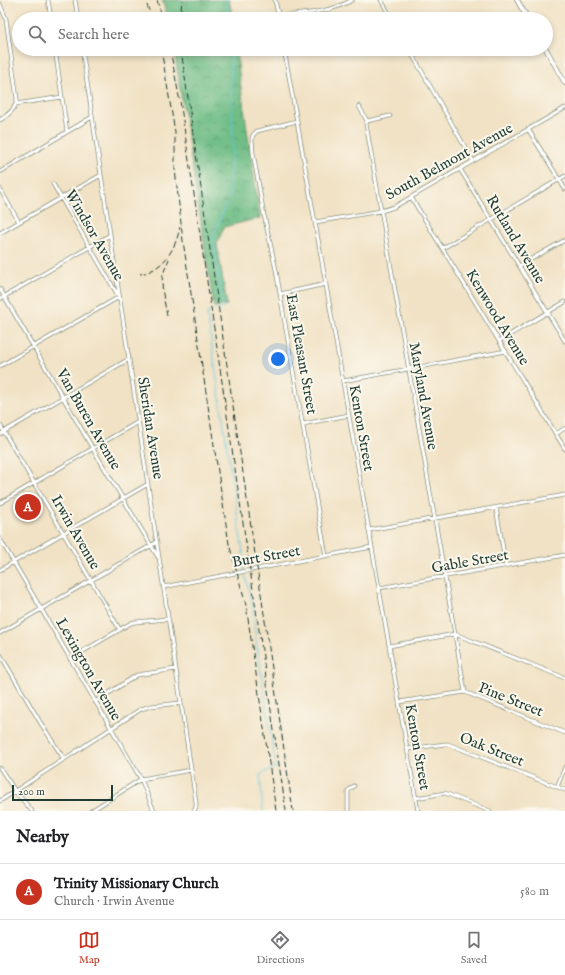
<!DOCTYPE html>
<meta charset="utf-8">
<style>
body{margin:0;font-family:"IM FELL English",serif;background:#f6f6f6;color:#202124}
.scale{position:absolute;left:12px;bottom:10px;width:101px;box-sizing:border-box;padding-left:4px;border:2px solid #1f3d34;border-top:0;font-size:11px;line-height:14px;white-space:nowrap;color:#1f3d34;-webkit-text-stroke:3px #fbf7ec;paint-order:stroke}
.you{position:absolute;left:278px;top:359px;width:14px;height:14px;margin:-10px;border:3px solid #fff;border-radius:50%;background:#1a73e8;box-shadow:0 0 0 6px #1a73e833}
.badge{display:grid;place-items:center;width:26px;height:26px;border-radius:50%;background:#c8321e;color:#fff;font-size:13px;font-weight:700}
.pin{position:absolute;translate:-50% -50%;border:2px solid #fff;box-shadow:0 1px 4px #0006}
.list{margin:0;padding:0;list-style:none}
h2{display:flex;justify-content:space-between;align-items:center;height:52px;margin:0;padding:0 16px;font-size:17px}
h2 small{font-size:13px;font-weight:400;color:#757577}
.list li{display:grid;grid-template-columns:26px 1fr auto;gap:12px;align-items:center;box-sizing:border-box;height:56px;padding:0 16px;border-top:1px solid #e0e0e0}
.list b{display:block;font-size:15px;white-space:nowrap}
.list p{margin:0;font-size:13px;white-space:nowrap;color:#757577}
.list em{font-size:13px;font-style:normal;color:#757577}
.icon{flex:none;width:22px;height:22px;fill:none;stroke:currentColor;stroke-width:2;stroke-linecap:round;stroke-linejoin:round}
.map{position:relative;flex:none;width:565px;height:811px;overflow:hidden}
.search{position:absolute;background:#fff;box-shadow:0 2px 6px #0003;left:12px;right:12px;top:12px;height:44px;display:flex;align-items:center;gap:10px;box-sizing:border-box;padding:0 14px;border-radius:22px;color:#757577;font-size:15px}
.sheet{height:108px;background:#fff}
nav{display:flex;justify-content:space-around;align-items:center;box-sizing:border-box;height:56px;border-top:1px solid #e0e0e0;background:#fff;font-size:11px;color:#757577}
nav a{display:grid;justify-items:center;gap:2px}
nav .on{color:#c8321e}
.map>svg:first-child{display:block}
.forest{fill:url(#forest-crowns);stroke:#477d5d}
.lines{fill:none;stroke-linecap:round;stroke-linejoin:round}
.stream{stroke:#62c7e0;stroke-width:1}
.street-casing{stroke:#88907c;stroke-width:4.5}
.secondary-casing{stroke:#88907c;stroke-width:5.5}
.street{stroke:#fff;stroke-width:3}
.secondary{stroke:#fff;stroke-width:4}
.rail{stroke:#1f3d34;stroke-width:1;stroke-dasharray:6 3;stroke-linecap:butt}
.labels{text-anchor:middle;stroke-width:4;stroke-linejoin:round;paint-order:stroke}
.street-label{font-size:15px;fill:#1f3d34;stroke:#fbf7ec}
</style>
<div class="map">
<svg width="565" height="811" viewBox="0 0 565 811">
<defs>
<pattern id="forest-crowns" width="20" height="18" patternUnits="userSpaceOnUse"><rect width="20" height="18" fill="#6fbd86"/><path d="M2 6a3 3 0 1 1 6 0M12 15a3 3 0 1 1 6 0" fill="none" stroke="#5b9b6e"/></pattern>
</defs>
<rect width="100%" height="100%" fill="#fbf7ec"/>
<filter id="ink" filterUnits="userSpaceOnUse"><feTurbulence type="fractalNoise" baseFrequency=".025" numOctaves="2"/><feDisplacementMap in="SourceGraphic" scale="8" xChannelSelector="R" yChannelSelector="G"/><feConvolveMatrix kernelMatrix="1 2 1 2 8 2 1 2 1" color-interpolation-filters="sRGB"/></filter>
<filter id="wash" filterUnits="userSpaceOnUse"><feTurbulence type="fractalNoise" baseFrequency=".012" numOctaves="4" result="noise"/><feDisplacementMap in="SourceGraphic" scale="16" xChannelSelector="R" yChannelSelector="G"/><feGaussianBlur stdDeviation="0.9" result="paint"/><feColorMatrix in="noise" values="0 0 0 0 0 0 0 0 0 0 0 0 0 0 0 0 0 1.4 0 .05"/><feComposite in="paint" operator="in"/></filter>
<g filter="url(#wash)">
<rect width="100%" height="100%" fill="#f1e2c5"/>
<path class="forest" d="M162 0H229L233 19H168Z
M174 49H236L241 88 260 218 224 227 217 244 227 305 214 307Z"/>
<g class="lines">
<path class="stream" d="M226 0 230 19
M231 49 233 152 229 179 230 195 213 237 223 308 207 313 244 559 243 566 252 604 256 640 276 767 260 775 263 811"/>
</g>
</g>
<g filter="url(#ink)">
<g class="lines">
<defs>
<path id="street" d="M48 0 51 19
M75 0 78 19
M275 0 279 19
M381 0 392 19
M0 4 6 19 17 99C16 109 8 115 0 120
M278 17C303 13 330 13 352 0
M55 49 67 132
M82 49 196 802V807L194 811
M284 49 315 222 418 811
M409 49 473 161
M16 104 62 97
M359 106 367 121 366 124 465 692
M297 121 257 131 253 135 252 138 253 153 264 215 276 270 291 359 326 556
M367 121 390 116
M528 129 565 189
M460 169 565 341
M0 172 92 117
M0 189 19 222
M411 197 565 449
M315 222 381 211 394 207 565 108
M0 233 101 175
M443 248 565 176
M519 266 565 240
M0 289 93 449 158 557
M280 294 326 284
M0 299 110 235
M499 341 565 302
M0 366 119 297 53 184
M343 381 506 351
M303 424 349 415
M0 425 120 630
M0 434 129 359
M556 434 565 428
M0 503 138 422
M496 508 506 566
M369 530 565 495
M0 539 141 779 154 811
M0 570 148 484
M163 587 372 547
M379 588 565 555
M0 633 157 542
M389 646 455 634 565 678
M0 654 40 722 64 759
M70 659 131 623 135 622 168 619
M95 702 137 675 176 669
M399 702 465 692 565 733
M408 749 445 744H448L565 790
M0 768 15 791 32 811
M557 787 565 767
M416 798 445 793 490 811
M0 801 141 709 151 706 181 703
M91 811 141 779 191 770
M348 811V791L354 786"/>
<path id="secondary" d="M517 0 528 19
M546 49 565 83"/>
</defs>
<use href="#street" class="street-casing"/>
<use href="#secondary" class="secondary-casing"/>
<use href="#street" class="street"/>
<use href="#secondary" class="secondary"/>
<path class="rail" d="M157 0 163 19
M147 5 152 19
M180 19 182 0
M161 49 175 132V169L183 241 194 313 229 544 246 605 276 811
M170 49 181 107 286 811
M181 49C217 303 256 557 293 811
M140 274C164 270 176 248 180 227
M167 316C165 303 160 287 163 274 165 269 167 264 169 259"/>
</g>
</g>
<g class="labels">
<g class="street-label">
<text transform="translate(449 161) rotate(-29)" y="5">South Belmont Avenue</text>
<text transform="translate(95 235) rotate(60)" y="5">Windsor Avenue</text>
<text transform="translate(516 239) rotate(59)" y="5">Rutland Avenue</text>
<text transform="translate(498 317) rotate(59)" y="5">Kenwood Avenue</text>
<text transform="translate(302 354) rotate(80)" y="5">East Pleasant Street</text>
<text transform="translate(424 396) rotate(80)" y="5">Maryland Avenue</text>
<text transform="translate(89 419) rotate(60)" y="5">Van Buren Avenue</text>
<text transform="translate(151 428) rotate(81)" y="5">Sheridan Avenue</text>
<text transform="translate(362 428) rotate(80)" y="5">Kenton Street</text>
<text transform="translate(76 532) rotate(60)" y="5">Irwin Avenue</text>
<text transform="translate(266 556) rotate(-10)" y="5">Burt Street</text>
<text transform="translate(470 561) rotate(-10)" y="5">Gable Street</text>
<text transform="translate(89 669) rotate(60)" y="5">Lexington Avenue</text>
<text transform="translate(511 699) rotate(22)" y="5">Pine Street</text>
<text transform="translate(418 747) rotate(80)" y="5">Kenton Street</text>
<text transform="translate(492 749) rotate(22)" y="5">Oak Street</text>
</g>
</g>
</svg>
<div class="scale">200 m</div>
<div class="you"></div>
<div class="pin badge" style="left:28px;top:507px">A</div>
<div class="search"><svg class="icon" aria-label="search" viewBox="0 0 24 24"><circle cx="10" cy="10" r="6"/><path d="M15 15l6 6"/></svg>Search here</div>
</div>
<section class="sheet">
<h2>Nearby<small></small></h2>
<ul class="list">
<li><span class="badge">A</span><div><b>Trinity Missionary Church</b><p>Church · Irwin Avenue</p></div><em>580 m</em></li>
</ul>
</section>
<nav>
<a class="on"><svg class="icon" aria-label="map" viewBox="0 0 24 24"><path d="M3 6l6-2 6 2 6-2v14l-6 2-6-2-6 2zM9 4v14M15 6v14"/></svg>Map</a>
<a><svg class="icon" aria-label="directions" viewBox="0 0 24 24"><path d="M12 3l9 9-9 9-9-9zM9 14v-3h6M13 9l2 2-2 2"/></svg>Directions</a>
<a><svg class="icon" aria-label="saved" viewBox="0 0 24 24"><path d="M7 4h10v16l-5-4-5 4z"/></svg>Saved</a>
</nav>
